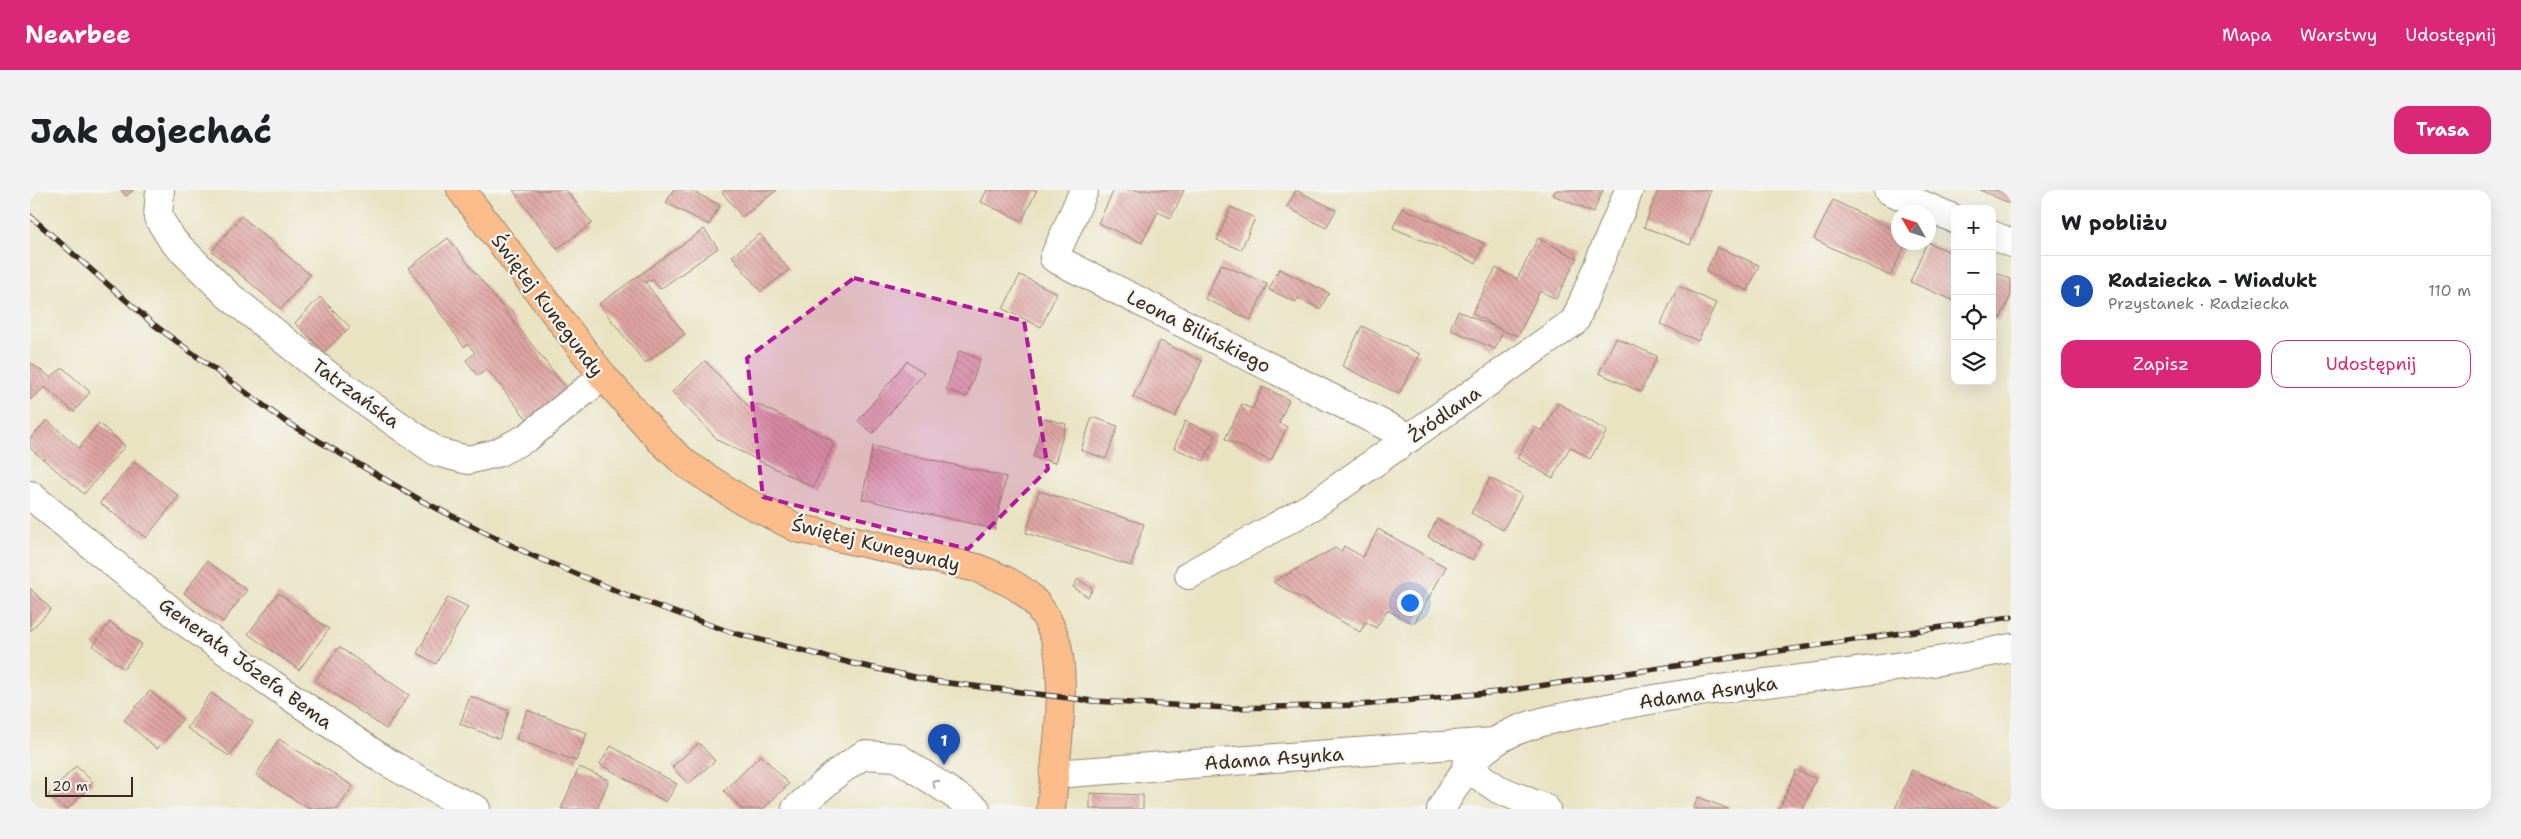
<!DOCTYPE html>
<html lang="pl">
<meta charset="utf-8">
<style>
body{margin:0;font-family:"Shantell Sans",sans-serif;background:#f2f2f2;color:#202124}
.controls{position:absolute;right:15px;top:15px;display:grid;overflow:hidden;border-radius:10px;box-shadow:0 5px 20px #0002}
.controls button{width:45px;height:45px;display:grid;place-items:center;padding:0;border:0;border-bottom:1px solid #e0e0e0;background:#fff;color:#202124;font:25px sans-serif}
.compass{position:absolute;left:1861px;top:15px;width:45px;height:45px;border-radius:50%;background:#fff;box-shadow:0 5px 20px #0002;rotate:309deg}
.scale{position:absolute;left:15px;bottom:12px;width:88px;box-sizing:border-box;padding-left:5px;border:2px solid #3b2a1e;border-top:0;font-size:14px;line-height:18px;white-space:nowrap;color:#3b2a1e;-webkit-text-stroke:4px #f6f6f2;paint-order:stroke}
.you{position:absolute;left:1379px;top:412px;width:18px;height:18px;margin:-12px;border:4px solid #fff;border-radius:50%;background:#1a73e8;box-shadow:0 0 0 8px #1a73e833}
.badge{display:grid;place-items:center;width:32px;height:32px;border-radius:50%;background:#db2777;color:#fff;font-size:16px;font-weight:700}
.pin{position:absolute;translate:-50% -41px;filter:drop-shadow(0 1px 2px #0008)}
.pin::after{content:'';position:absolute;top:26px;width:18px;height:15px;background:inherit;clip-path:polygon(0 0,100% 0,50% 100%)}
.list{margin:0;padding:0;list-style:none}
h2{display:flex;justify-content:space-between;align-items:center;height:65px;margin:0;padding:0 20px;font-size:21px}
h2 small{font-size:16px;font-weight:400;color:#757577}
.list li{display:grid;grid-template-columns:32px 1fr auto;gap:15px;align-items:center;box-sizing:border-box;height:70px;padding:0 20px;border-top:1px solid #e0e0e0}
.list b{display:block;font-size:19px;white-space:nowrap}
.list p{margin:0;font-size:16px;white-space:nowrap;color:#757577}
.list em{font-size:16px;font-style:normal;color:#757577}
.actions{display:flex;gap:10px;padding:15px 20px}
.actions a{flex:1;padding:11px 0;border:1px solid #db2777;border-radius:15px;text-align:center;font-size:18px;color:#db2777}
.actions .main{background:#db2777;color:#fff}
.icon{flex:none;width:28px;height:28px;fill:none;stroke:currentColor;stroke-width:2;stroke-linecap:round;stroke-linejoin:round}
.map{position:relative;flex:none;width:1981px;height:619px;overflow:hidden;border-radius:15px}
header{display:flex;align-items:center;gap:30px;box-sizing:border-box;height:70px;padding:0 25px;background:#db2777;color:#fff}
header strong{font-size:24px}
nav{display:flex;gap:28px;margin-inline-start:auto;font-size:18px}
.intro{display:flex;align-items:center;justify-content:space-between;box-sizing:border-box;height:120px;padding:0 30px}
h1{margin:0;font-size:35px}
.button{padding:12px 22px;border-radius:15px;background:#db2777;color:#fff;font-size:18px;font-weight:700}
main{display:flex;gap:30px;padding:0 30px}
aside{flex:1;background:#fff;border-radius:15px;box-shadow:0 5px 20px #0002}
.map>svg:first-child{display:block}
.building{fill:url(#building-back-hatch)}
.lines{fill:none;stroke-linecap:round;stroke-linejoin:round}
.minor-casing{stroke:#928670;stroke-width:30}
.major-casing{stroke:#928670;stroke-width:30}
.minor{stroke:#fff;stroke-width:28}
.major{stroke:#f9bc8a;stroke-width:28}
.rail-casing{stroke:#3b2a1e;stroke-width:5.5}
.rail{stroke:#f6f6f2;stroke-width:4;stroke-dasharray:11;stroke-linecap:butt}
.oneway{stroke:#a79f9a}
.marked{fill:#b5179e;fill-opacity:0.2;stroke:#b5179e;stroke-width:4;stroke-dasharray:10 6;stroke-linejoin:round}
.labels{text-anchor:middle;stroke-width:4.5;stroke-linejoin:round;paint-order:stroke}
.street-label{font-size:19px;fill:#3b2a1e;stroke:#f6f6f2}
</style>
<header>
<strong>Nearbee</strong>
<nav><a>Mapa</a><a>Warstwy</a><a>Udostępnij</a></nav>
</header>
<div class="intro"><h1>Jak dojechać</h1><a class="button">Trasa</a></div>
<main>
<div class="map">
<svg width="1981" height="619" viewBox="0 0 1981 619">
<defs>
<pattern id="building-back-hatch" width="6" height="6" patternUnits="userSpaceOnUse" patternTransform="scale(1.25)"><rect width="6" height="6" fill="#dfa4a2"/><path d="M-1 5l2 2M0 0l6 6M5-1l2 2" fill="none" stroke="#b68683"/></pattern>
</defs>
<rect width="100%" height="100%" fill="#f6f6f2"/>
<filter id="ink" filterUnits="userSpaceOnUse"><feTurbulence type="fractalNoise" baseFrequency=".02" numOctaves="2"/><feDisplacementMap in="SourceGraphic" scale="10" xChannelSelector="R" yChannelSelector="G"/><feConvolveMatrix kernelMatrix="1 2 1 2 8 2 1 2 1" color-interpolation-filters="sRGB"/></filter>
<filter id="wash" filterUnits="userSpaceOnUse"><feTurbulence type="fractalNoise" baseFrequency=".0096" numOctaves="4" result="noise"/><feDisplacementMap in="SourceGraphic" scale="20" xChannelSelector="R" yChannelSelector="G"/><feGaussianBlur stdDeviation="1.12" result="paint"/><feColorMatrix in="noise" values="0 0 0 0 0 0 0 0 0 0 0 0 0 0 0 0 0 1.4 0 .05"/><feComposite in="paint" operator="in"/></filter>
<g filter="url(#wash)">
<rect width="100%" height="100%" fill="#e9e3c2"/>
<g id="blocks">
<path class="building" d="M91 0H104L96 6Z
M483 0H536L562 33 527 59Z
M643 0H660L690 15 679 35 636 13Z
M695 0H747L712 27 692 2Z
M957 0H1007L992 31 951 12Z
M1084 0H1154L1141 28 1128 22 1112 53 1068 33Z
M1266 0 1306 20 1296 38 1257 17Z
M1526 0H1573L1563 23 1523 5Z
M1628 0H1681L1660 55 1614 37Z
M1950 0H1981V14Z
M1803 10 1868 42V52H1877L1860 86 1784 49Z
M1201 17 1225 28 1211 60 1187 50Z
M1372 18 1454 53 1446 73 1363 38Z
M211 26 280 85 251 119 182 61Z
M674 39 688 58 630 99 623 90 615 92 655 144 615 173 569 114Z
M730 44 759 80 731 102 702 66Z
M418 48 540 203 500 233 457 179 448 186 436 170 445 163 438 154 434 157 379 78Z
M1508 48 1547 68 1526 109 1510 101 1488 146 1473 141 1465 159 1420 139 1428 121 1472 140 1442 123 1466 78 1487 89Z
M1897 52 1925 64V111L1880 92Z
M1687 57 1729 75 1718 101 1676 82Z
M1191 74 1237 94 1221 130 1175 109Z
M1249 79 1299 103 1290 119 1268 108 1266 112 1239 100Z
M1962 81 1981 89V105L1969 131 1962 128Z
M990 85 1027 103 1011 137 973 119Z
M1648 96 1686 113 1668 151 1631 134Z
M290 107 320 137 294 162 265 133Z
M1332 136 1390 164 1369 204 1312 176Z
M1586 148 1627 166 1611 202 1569 183Z
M1130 151 1172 171 1145 227 1103 207Z
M929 161 950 169 937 207 916 200Z
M675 171 721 219 727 214 805 252 783 297 689 251 642 202Z
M877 171 894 183 843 243 828 231Z
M0 172 20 187 33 178 60 202 44 222 15 197 0 210Z
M1233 197 1259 210 1249 233 1257 237 1241 271 1195 249 1212 214 1222 219Z
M1528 213 1577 241 1560 269 1540 257 1523 288 1487 268 1505 237 1512 241Z
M1062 227 1088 236 1076 269 1051 260Z
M1014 228 1036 234 1025 273 1003 267Z
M17 230 49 258 69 233 95 256 54 304 0 258V249Z
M1155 231 1186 245 1174 271 1144 258Z
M843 256 976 287 965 339 832 309Z
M104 271 149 306 116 348 70 313Z
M1460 288 1492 305 1473 340 1441 323Z
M1009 301 1114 334 1101 376 996 343Z
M1407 329 1452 353 1442 370 1398 347Z
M1348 339 1416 377 1384 434 1357 420 1346 438 1336 432 1330 442 1243 392 1305 358 1311 362 1314 356 1333 367Z
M177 371 217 400 193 432 154 403Z
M1048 389 1063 399 1058 407 1043 397Z
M0 398 21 419 0 441Z
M248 403 299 439 269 480 218 444Z
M418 407 438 417 406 474 387 463Z
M80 432 112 454 94 479 63 456Z
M309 457 379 505 356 539 285 491Z
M120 501 153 529 127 559 94 530Z
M181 503 223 532 199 566 157 538Z
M440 506 479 521 469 549 430 534Z
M497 520 557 543 546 571 486 549Z
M249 549 323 596 308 619H279L226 585Z
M669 553 685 571 658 594 642 577Z
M581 556 647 594 636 612 570 574Z
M731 565 759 594 733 619H711L694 601Z
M46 576 63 592 38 619H34L18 605Z
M549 577 579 590 567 619H531Z
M1766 580 1786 589 1772 619H1749Z
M1882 580 1972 619H1865Z
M1060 603 1113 605V619H1060Z
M1668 607 1699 619H1663Z"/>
</g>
</g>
<g filter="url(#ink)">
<use href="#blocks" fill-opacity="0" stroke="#928670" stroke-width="1"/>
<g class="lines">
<defs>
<path id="minor" d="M130 0 128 27 143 51 198 105 299 186 407 262 438 270 467 263 498 247 573 186
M1054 0 1024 68 1380 248
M1858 0 1925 29
M1962 45 1981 53
M0 305 154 431 242 494 352 569 421 608 446 619
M1159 385 1281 317 1545 131 1599 0
M1436 577 1468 599 1516 619
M1024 584 1465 552
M766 619 807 583 833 565 867 567 946 619
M1411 619C1426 594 1440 569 1465 552 1496 531 1537 527 1573 519 1708 490 1846 486 1981 458"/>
<path id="major" d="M431 0 573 186 630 250 656 274 710 309 767 338 947 378C966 386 990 395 1004 411 1016 424 1027 447 1029 466 1035 514 1025 571 1021 619"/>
</defs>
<use href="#minor" class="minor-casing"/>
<use href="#major" class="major-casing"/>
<use href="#minor" class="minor"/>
<use href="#major" class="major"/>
<defs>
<path id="rail" d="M0 26 123 134 256 232 392 311 501 365 599 406 700 442 821 473 903 491 1063 511 1200 518 1331 515 1468 502 1981 427"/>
</defs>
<use href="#rail" class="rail-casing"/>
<use href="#rail" class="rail"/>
</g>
<defs><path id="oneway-chevron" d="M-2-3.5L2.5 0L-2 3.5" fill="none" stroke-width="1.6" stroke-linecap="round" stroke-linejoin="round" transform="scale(1.25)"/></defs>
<use class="oneway" href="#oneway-chevron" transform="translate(905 593) rotate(-147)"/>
</g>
<path class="marked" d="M824 88 994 131 1018 279 938 359 733 307 717 168Z"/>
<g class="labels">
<g class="street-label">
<text transform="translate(518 115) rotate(53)" y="7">Świętej Kunegundy</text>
<text transform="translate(1169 141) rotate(27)" y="7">Leona Bilińskiego</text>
<text transform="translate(326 203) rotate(36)" y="7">Tatrzańska</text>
<text transform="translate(1414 224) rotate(-35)" y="7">Źródlana</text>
<text transform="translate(846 354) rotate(14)" y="7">Świętej Kunegundy</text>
<text transform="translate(216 473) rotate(36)" y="7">Generała Józefa Bema</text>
<text transform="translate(1678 502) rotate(-8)" y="7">Adama Asnyka</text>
<text transform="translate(1244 568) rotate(-4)" y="7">Adama Asynka</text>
</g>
</g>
</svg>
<div class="controls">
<button>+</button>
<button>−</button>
<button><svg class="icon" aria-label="locate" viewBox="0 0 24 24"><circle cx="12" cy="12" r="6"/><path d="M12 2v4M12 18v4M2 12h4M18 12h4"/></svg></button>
<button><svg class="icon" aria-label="layers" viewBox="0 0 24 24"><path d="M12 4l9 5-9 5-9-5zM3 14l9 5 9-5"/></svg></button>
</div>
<svg class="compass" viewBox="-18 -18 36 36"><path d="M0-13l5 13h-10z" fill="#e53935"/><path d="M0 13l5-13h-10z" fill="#757577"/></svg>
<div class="scale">20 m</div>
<div class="you"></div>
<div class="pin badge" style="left:914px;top:575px;background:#1a4fb4">1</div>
</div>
<aside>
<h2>W pobliżu<small></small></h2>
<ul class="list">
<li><span class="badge" style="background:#1a4fb4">1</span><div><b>Radziecka - Wiadukt</b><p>Przystanek · Radziecka</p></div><em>110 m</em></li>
</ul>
<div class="actions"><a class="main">Zapisz</a><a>Udostępnij</a></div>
</aside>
</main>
